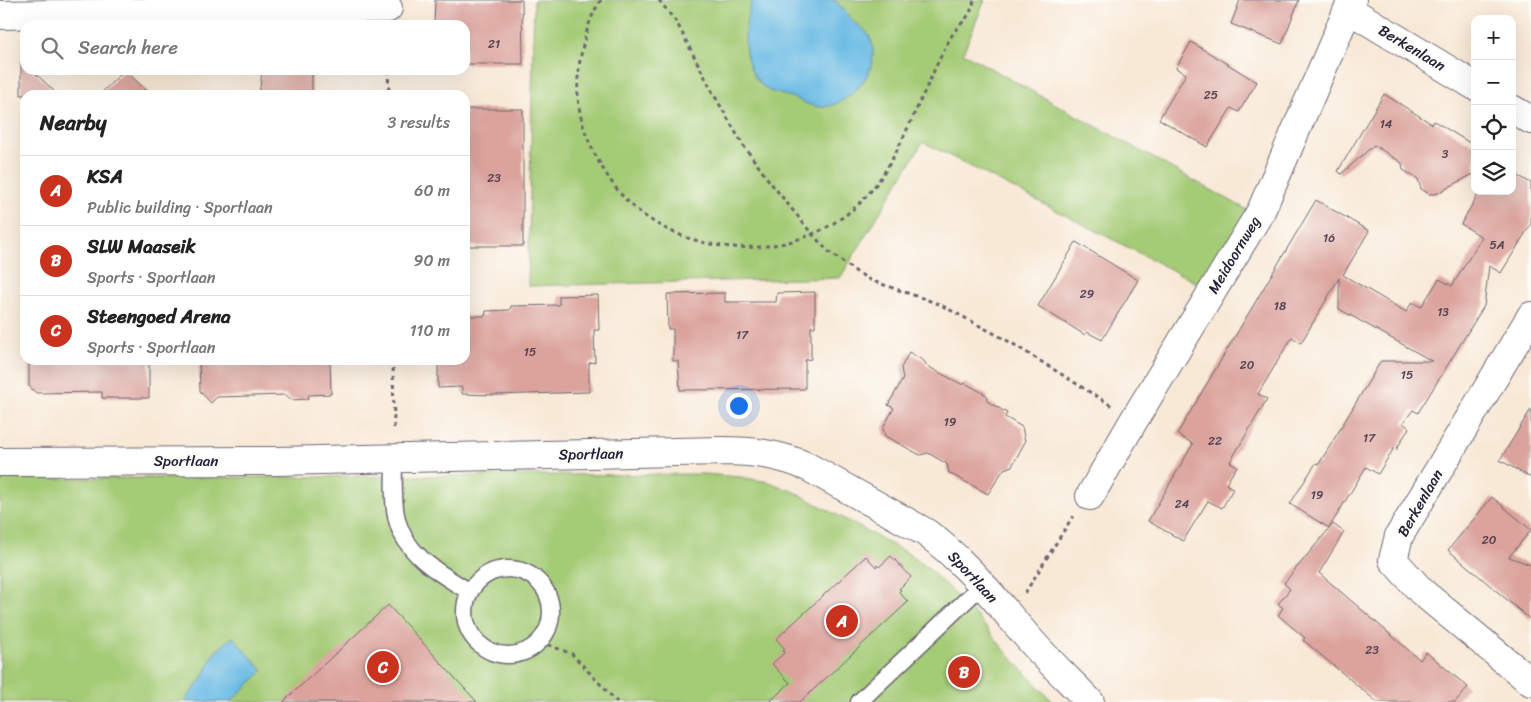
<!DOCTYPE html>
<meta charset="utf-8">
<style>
body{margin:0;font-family:Sriracha,sans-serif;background:#f6f6f6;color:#222}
.controls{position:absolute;right:15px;top:15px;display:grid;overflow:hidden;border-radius:10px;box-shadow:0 5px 20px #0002}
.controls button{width:45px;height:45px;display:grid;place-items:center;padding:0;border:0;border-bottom:1px solid #e0e0e0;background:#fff;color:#222;font:25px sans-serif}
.you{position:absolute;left:738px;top:405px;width:18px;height:18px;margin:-12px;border:4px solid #fff;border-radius:50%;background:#1a73e8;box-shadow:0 0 0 8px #1a73e833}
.badge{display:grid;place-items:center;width:32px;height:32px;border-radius:50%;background:#c8321e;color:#fff;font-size:16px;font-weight:700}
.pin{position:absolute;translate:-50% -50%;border:2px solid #fff;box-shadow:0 1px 5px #0006}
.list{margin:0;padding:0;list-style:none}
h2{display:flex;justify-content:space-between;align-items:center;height:65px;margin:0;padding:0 20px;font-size:21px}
h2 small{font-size:16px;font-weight:400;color:#767676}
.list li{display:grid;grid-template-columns:32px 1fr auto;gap:15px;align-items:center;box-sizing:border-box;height:70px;padding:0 20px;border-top:1px solid #e0e0e0}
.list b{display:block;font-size:19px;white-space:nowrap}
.list p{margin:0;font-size:16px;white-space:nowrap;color:#767676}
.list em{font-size:16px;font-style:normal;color:#767676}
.icon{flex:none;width:28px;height:28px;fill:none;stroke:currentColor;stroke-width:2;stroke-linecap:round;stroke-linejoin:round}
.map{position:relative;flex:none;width:1531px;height:702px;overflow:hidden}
.search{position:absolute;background:#fff;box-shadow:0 5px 20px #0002;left:20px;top:20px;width:450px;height:55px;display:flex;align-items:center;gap:12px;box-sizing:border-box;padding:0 18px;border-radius:15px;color:#767676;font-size:19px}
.panel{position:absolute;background:#fff;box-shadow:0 5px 20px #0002;left:20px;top:90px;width:450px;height:275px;border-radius:15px}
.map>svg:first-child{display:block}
.green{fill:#a4cb76;stroke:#637658}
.water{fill:#68bae4;stroke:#456e90}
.building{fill:#dba39c}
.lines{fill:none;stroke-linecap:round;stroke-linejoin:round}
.lane-casing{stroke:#6d6771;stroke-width:19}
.street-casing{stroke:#6d6771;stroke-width:30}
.path{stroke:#6d6771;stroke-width:3;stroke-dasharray:4 4;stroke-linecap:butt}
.lane{stroke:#fff;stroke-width:16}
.street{stroke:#fff;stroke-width:28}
.labels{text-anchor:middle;stroke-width:4.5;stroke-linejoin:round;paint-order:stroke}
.number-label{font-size:12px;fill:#504253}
.street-label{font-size:15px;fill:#22223b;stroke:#fdfcf7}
</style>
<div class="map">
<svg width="1531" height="702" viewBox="0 0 1531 702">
<rect width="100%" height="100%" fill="#fdfcf7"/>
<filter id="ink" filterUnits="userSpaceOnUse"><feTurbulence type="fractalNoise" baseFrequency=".02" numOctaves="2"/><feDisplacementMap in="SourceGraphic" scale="10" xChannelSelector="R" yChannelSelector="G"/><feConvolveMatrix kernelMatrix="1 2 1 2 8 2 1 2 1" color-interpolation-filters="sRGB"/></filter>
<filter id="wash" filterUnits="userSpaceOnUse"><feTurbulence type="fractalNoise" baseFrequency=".0096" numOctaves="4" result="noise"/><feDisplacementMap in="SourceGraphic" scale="20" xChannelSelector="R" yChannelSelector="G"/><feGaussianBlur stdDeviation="1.12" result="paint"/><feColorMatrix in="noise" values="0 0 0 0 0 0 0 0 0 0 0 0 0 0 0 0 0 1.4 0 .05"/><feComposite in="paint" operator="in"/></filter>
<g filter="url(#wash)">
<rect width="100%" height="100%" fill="#f8e8d6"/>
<path class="green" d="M534 0H985L963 53 1251 212 1205 287 923 142 840 278 528 286Z
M704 474 740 477 769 482 795 492 907 553 928 568 974 613 1007 653 1053 702H0V479Z"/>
<path class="water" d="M753 0H833C842 5 845 13 852 20 858 27 866 28 870 38 883 67 853 103 824 107 811 108 800 99 788 96 782 94 775 93 769 91 741 73 740 28 753 0Z
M233 637 263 671 230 702H188L186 699 202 679 215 652Z"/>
<g id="blocks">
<path class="building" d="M435 0H522L523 64H465V25H434Z
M1240 0H1299L1282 44 1231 24Z
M1191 42 1257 82 1239 112 1231 108 1207 147 1159 119 1186 74 1176 68Z
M21 60 25 63V70H32L58 95H21Z
M125 70 151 95H99Z
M295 70H312V95H259L262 72H293Z
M1384 94 1432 124 1434 121 1475 146V173L1436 194H1429L1421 189 1418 179 1403 170 1402 163 1374 145 1341 174 1338 171Z
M465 109H523V246H465Z
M1512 172 1531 183V224L1501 273 1489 266 1484 306 1418 413 1413 410 1403 423 1409 428 1396 450 1394 448 1378 474 1366 467 1329 528 1290 504 1316 463 1319 464 1381 361H1432L1339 309V278L1301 343 1292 337 1258 394 1267 399 1230 462 1237 466 1226 484 1233 489 1222 508 1208 501 1183 541 1148 521 1193 444 1177 434 1316 200 1369 231 1343 275 1406 312 1412 302 1421 307 1439 279 1452 286 1482 237 1461 224 1480 191H1512Z
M1076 242 1138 280 1102 340 1087 332 1085 335 1038 306Z
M815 292V327H811V359L805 360V389L680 390 678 361H673V329H668L667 294 725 293V302H776L777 293Z
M598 295 599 330H594L595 362 589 363V392L495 395 462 394V387L438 388V360H465V316H485L486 311 510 310 511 306 559 305V296Z
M909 352 924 361 927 366 963 385 965 383 988 396 987 401 1007 413 1005 417 1022 427 1025 442 1012 466 1004 469 988 494 949 473 947 464 928 453 920 455 885 436 883 428 894 408 888 405 903 379 901 368Z
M29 360H149V398H102V392L36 393 29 386Z
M199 360H330L331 394 309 395 308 399 292 400 286 395 217 397 211 403 200 391Z
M1531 409V478L1500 460Z
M1492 497 1531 530 1509 557 1531 565V620L1448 550Z
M1333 524 1344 532 1319 573 1420 660 1426 652 1468 687 1455 702H1377L1303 640 1305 638 1278 615 1283 608 1278 604 1290 589 1284 583Z
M866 556 876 567 877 565 879 567 891 556 911 577 899 589 901 590 899 592 908 602 800 702H769L790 683 772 664 784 653 783 651 785 649 776 639Z
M388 605 477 702H283Z"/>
</g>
</g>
<g filter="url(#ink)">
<use href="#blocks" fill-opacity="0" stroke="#6d6771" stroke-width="1"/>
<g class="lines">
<defs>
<path id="lane" d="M394 458C394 479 392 500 397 520 406 556 441 574 470 592
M465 612a43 43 0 1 1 86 0a43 43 0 1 1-86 0Z
M859 702 982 585"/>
<path id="street" d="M1348 9 1475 86
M0 15 388 8
M1512 109 1531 120
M1531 316 1399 536 1393 560 1422 592 1531 682
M0 462 277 461 721 451C752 451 779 454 808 467L925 532C963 559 993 597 1024 633 1044 657 1068 679 1090 702
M1090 496 1134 420 1261 211 1352 0"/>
</defs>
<use href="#lane" class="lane-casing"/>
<use href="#street" class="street-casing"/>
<path class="path" d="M601 0C589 17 584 40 580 60 574 99 580 128 599 162 609 179 620 196 636 209 696 259 791 261 852 210 887 181 904 135 923 95 932 76 940 56 951 37 959 22 970 21 974 0
M659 0 677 23 713 93 743 145 770 182 812 234 829 252 855 271 870 280 939 304 1010 342 1112 406
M388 70 389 95
M393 360 394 432
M1025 593 1073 516
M541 642 572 654 617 702"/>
<use href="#lane" class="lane"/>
<use href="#street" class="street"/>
</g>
</g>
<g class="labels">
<g class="number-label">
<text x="494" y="48">21</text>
<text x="1211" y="99">25</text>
<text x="1386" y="128">14</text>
<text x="1445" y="158">3</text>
<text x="494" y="182">23</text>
<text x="1329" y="242">16</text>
<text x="1497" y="249">5A</text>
<text x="1087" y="298">29</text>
<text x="1280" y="310">18</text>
<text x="1443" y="316">13</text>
<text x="742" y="339">17</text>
<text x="530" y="356">15</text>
<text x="1247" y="369">20</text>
<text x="1407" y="379">15</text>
<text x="950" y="426">19</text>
<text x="1369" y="442">17</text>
<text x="1215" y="445">22</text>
<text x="1317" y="499">19</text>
<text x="1182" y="508">24</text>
<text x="1489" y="544">20</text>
<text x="1372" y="654">23</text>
</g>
<g class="street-label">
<text transform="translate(1412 48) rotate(31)" y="5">Berkenlaan</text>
<text transform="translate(1234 255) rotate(-59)" y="5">Meidoornweg</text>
<text transform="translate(591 454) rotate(-1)" y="5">Sportlaan</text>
<text x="186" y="466">Sportlaan</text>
<text transform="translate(1420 503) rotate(-60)" y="5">Berkenlaan</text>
<text transform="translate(973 577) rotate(47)" y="5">Sportlaan</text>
</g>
</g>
</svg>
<div class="controls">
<button>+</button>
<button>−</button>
<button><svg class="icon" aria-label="locate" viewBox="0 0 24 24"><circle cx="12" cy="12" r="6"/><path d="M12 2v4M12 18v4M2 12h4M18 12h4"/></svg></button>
<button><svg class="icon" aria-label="layers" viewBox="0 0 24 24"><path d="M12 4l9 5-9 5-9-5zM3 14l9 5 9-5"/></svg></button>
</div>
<div class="you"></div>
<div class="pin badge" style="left:842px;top:621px">A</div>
<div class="pin badge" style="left:964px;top:672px">B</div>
<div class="pin badge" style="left:383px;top:667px">C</div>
<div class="search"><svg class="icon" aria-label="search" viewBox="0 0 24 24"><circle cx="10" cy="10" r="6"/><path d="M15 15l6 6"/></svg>Search here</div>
<section class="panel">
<h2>Nearby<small>3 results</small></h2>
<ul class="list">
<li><span class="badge">A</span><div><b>KSA</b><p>Public building · Sportlaan</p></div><em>60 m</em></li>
<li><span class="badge">B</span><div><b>SLW Maaseik</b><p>Sports · Sportlaan</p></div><em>90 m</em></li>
<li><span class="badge">C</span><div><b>Steengoed Arena</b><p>Sports · Sportlaan</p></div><em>110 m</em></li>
</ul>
</section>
</div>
